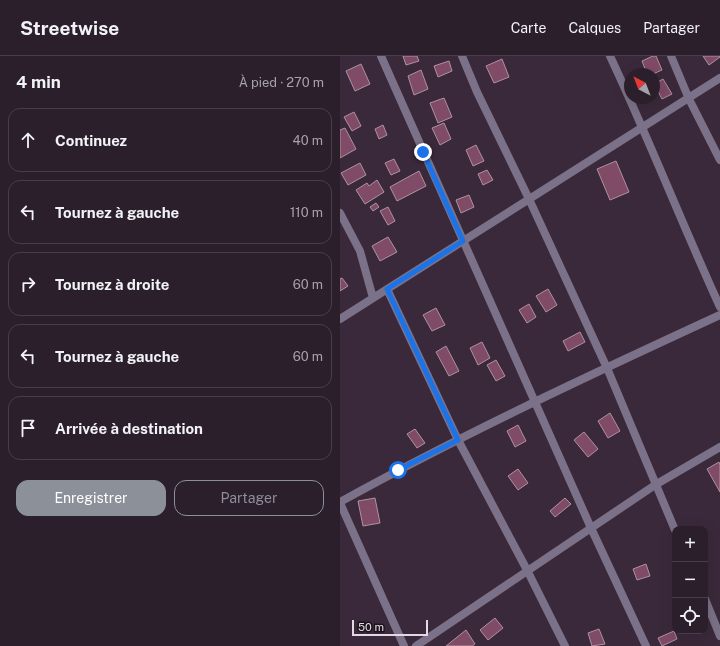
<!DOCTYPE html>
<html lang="fr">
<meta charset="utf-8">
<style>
body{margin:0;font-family:"Public Sans",sans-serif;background:#382c38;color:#f1f3f6}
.controls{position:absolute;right:12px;bottom:12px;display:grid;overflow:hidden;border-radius:8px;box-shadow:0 4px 16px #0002}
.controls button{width:36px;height:36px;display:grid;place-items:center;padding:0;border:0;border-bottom:1px solid #483d48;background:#2c1f2c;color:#f1f3f6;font:20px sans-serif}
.compass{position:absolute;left:284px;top:12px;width:36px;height:36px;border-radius:50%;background:#2c1f2c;box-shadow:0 4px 16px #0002;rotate:318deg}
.scale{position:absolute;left:12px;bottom:10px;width:76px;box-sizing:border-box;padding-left:4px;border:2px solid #e3d8e3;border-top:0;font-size:11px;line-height:14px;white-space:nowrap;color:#e3d8e3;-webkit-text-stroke:3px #1c141c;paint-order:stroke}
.stop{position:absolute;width:12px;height:12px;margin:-9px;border:3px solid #1a73e8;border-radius:50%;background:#fff}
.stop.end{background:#1a73e8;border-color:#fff;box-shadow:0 1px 4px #0008}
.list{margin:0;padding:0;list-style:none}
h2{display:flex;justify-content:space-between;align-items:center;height:52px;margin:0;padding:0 16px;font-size:17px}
h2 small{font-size:13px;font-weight:400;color:#a6a2a9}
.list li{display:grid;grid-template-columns:26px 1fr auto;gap:12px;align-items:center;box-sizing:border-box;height:64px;margin:0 8px 8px;padding:0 8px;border:1px solid #483d48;border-radius:12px}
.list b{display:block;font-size:15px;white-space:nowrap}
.list em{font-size:13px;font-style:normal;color:#a6a2a9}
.actions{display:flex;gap:8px;padding:12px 16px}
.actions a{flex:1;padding:9px 0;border:1px solid #8c9099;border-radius:12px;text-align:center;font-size:14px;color:#8c9099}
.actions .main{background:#8c9099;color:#fff}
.icon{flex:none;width:22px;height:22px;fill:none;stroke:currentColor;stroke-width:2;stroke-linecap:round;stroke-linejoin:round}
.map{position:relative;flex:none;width:380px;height:590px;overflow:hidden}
header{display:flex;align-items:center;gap:24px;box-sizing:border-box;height:56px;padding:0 20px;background:#2c1f2c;border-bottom:1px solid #483d48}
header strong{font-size:19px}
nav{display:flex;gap:22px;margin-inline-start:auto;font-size:14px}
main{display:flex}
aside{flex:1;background:#2c1f2c}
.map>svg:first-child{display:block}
.building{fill:#804b66;stroke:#ae929f}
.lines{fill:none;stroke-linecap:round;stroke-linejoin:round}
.minor{stroke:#7b7188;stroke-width:8}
.route{stroke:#1a73e8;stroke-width:5}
</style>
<header>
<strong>Streetwise</strong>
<nav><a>Carte</a><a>Calques</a><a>Partager</a></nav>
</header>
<main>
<aside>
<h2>4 min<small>À pied · 270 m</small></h2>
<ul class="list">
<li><svg class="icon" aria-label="ahead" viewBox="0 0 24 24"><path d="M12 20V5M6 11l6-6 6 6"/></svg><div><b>Continuez</b></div><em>40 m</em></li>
<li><svg class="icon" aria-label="left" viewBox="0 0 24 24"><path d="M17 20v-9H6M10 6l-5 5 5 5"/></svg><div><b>Tournez à gauche</b></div><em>110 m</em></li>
<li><svg class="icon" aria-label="right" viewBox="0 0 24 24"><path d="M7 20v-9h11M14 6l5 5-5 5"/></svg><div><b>Tournez à droite</b></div><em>60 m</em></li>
<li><svg class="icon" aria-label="left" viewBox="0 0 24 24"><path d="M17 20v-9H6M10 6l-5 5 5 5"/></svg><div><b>Tournez à gauche</b></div><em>60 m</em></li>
<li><svg class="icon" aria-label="arrive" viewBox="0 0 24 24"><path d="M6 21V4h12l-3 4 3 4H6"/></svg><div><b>Arrivée à destination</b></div></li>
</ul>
<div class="actions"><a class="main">Enregistrer</a><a>Partager</a></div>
</aside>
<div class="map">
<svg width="380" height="590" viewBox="0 0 380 590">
<rect width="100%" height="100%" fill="#3a293a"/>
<path class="building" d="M63 0H77L79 5 66 9Z
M313 0H316L322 14 313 18H307L302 5Z
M363 0H380V1L369 9Z
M162 3 169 21 154 27 146 10Z
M109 5 112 15 98 21 94 10Z
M21 8 30 28 15 35 6 15Z
M81 14 88 33 74 39 68 20Z
M323 23 332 38 322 43 314 28Z
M104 42 112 61 98 67 90 47Z
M14 56 21 70 12 75 4 61Z
M104 67 111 83 100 89 92 72Z
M43 69 47 79 39 83 35 73Z
M5 72 16 93 0 102V74Z
M136 89 144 105 133 110 126 94Z
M54 103 60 115 51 119 45 107Z
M276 105 289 136 270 144 257 113Z
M20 107 26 119 8 129 1 117Z
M147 114 153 124 143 129 138 118Z
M79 115 86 130 57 145 50 131Z
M37 124 44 136 25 148 16 134 27 127 29 130Z
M129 139 134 151 121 157 116 144Z
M36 147 39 151 33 155 30 151Z
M48 151 55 165 48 169 40 155Z
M48 181 57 196 40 205 32 190Z
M2 222 8 230 0 235V223Z
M208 233 217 249 206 256 196 240Z
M189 248 196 261 187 267 179 254Z
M96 252 105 269 92 275 83 259Z
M240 276 245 286 228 295 223 285Z
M142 286 150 302 138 309 130 292Z
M106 290 119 315 109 320 96 296Z
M156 304 165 320 156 325 147 309Z
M270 357 280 375 268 382 258 365Z
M178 369 186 385 175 391 167 375Z
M75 373 85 387 77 392 67 378Z
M244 376 258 393 248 401 234 384Z
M379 406 380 409V436L367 413Z
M178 413 188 427 178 434 168 420Z
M35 442 40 467 23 470 18 445Z
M225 442 231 448 215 461 210 455Z
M306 508 310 520 297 524 293 513Z
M155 562 163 572 148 584 140 574Z
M259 573 265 588 252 590 248 577Z
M126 574 135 588 132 590H106Z
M334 575 337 583 322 590 318 582Z"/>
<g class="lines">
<path class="minor" d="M41 0 251 472 306 590
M122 0 137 36 189 143 267 312 335 474
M270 0C309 83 342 168 380 251
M331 0 349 43 380 104
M0 157 20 195 33 242
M47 233 118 384 187 514 225 590
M0 263 380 22
M0 446C123 378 252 318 380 259
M0 447 64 590
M365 543 380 580
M76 590 315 429 380 391"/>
</g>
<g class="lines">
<path class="route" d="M58 414 118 384 47 233 123 185 83 96"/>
</g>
</svg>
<div class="controls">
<button>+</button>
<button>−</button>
<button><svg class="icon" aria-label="locate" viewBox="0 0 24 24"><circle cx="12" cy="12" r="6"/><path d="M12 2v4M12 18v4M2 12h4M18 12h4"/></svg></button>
</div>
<svg class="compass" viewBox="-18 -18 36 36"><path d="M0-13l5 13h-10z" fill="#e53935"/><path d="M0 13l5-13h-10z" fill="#a6a2a9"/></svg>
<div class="scale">50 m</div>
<div class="stop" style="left:58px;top:414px"></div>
<div class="stop end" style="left:83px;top:96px"></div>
</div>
</main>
